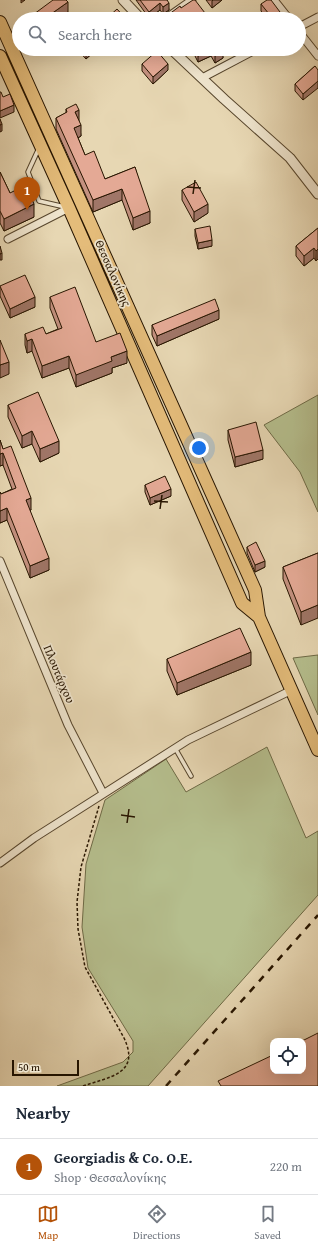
<!DOCTYPE html>
<meta charset="utf-8">
<style>
body{margin:0;font-family:"Gentium Book Plus",serif;background:#f6f6f7;color:#1f2937}
.controls{position:absolute;right:12px;bottom:12px;display:grid;overflow:hidden;border-radius:8px;box-shadow:0 4px 16px #0002}
.controls button{width:36px;height:36px;display:grid;place-items:center;padding:0;border:0;border-bottom:1px solid #e0e1e3;background:#fff;color:#1f2937;font:20px sans-serif}
.scale{position:absolute;left:12px;bottom:10px;width:67px;box-sizing:border-box;padding-left:4px;border:2px solid #271500;border-top:0;font-size:11px;line-height:14px;white-space:nowrap;color:#271500;-webkit-text-stroke:3px #efe5ce;paint-order:stroke}
.you{position:absolute;left:199px;top:448px;width:14px;height:14px;margin:-10px;border:3px solid #fff;border-radius:50%;background:#1a73e8;box-shadow:0 0 0 6px #1a73e833}
.badge{display:grid;place-items:center;width:26px;height:26px;border-radius:50%;background:#b45309;color:#fff;font-size:13px;font-weight:700}
.pin{position:absolute;translate:-50% -33px;filter:drop-shadow(0 1px 2px #0008)}
.pin::after{content:'';position:absolute;top:21px;width:14px;height:12px;background:inherit;clip-path:polygon(0 0,100% 0,50% 100%)}
.list{margin:0;padding:0;list-style:none}
h2{display:flex;justify-content:space-between;align-items:center;height:52px;margin:0;padding:0 16px;font-size:17px}
h2 small{font-size:13px;font-weight:400;color:#747a83}
.list li{display:grid;grid-template-columns:26px 1fr auto;gap:12px;align-items:center;box-sizing:border-box;height:56px;padding:0 16px;border-top:1px solid #e0e1e3}
.list b{display:block;font-size:15px;white-space:nowrap}
.list p{margin:0;font-size:13px;white-space:nowrap;color:#747a83}
.list em{font-size:13px;font-style:normal;color:#747a83}
.icon{flex:none;width:22px;height:22px;fill:none;stroke:currentColor;stroke-width:2;stroke-linecap:round;stroke-linejoin:round}
.map{position:relative;flex:none;width:318px;height:1086px;overflow:hidden}
.search{position:absolute;background:#fff;box-shadow:0 4px 16px #0002;left:12px;right:12px;top:12px;height:44px;display:flex;align-items:center;gap:10px;box-sizing:border-box;padding:0 14px;border-radius:22px;color:#747a83;font-size:15px}
.sheet{height:108px;background:#fff}
nav{display:flex;justify-content:space-around;align-items:center;box-sizing:border-box;height:56px;border-top:1px solid #e0e1e3;background:#fff;font-size:11px;color:#747a83}
nav a{display:grid;justify-items:center;gap:2px}
nav .on{color:#b45309}
.map>svg:first-child{display:block}
.green{fill:#b5be8d;stroke:#6e6a46}
.lines{fill:none;stroke-linecap:round;stroke-linejoin:round}
.service-casing{stroke:#57462d;stroke-width:5.5}
.minor-casing{stroke:#57462d;stroke-width:9}
.tertiary-casing{stroke:#57462d;stroke-width:11}
.primary-casing{stroke:#271500;stroke-width:14}
.path{stroke:#271500;stroke-width:1.5;stroke-dasharray:3 2;stroke-linecap:butt}
.service{stroke:#efe5ce;stroke-width:3.5}
.minor{stroke:#efe5ce;stroke-width:7}
.tertiary{stroke:#efe5ce;stroke-width:9}
.primary{stroke:#e4bc7a;stroke-width:12}
.rail{stroke:#271500;stroke-width:2.5;stroke-dasharray:7 7;stroke-linecap:butt}
.wall{fill:#c49180;stroke:#271500}
.shaded-wall{fill:#a07668;stroke:#271500}
.building{fill:#e4a995;stroke:#271500}
.ticks{fill:none;stroke:#271500;stroke-width:1.5}
.labels{text-anchor:middle;stroke-width:3.5;stroke-linejoin:round;paint-order:stroke}
.street-label{font-size:12px;fill:#271500;stroke:#efe5ce}
</style>
<div class="map">
<svg width="318" height="1086" viewBox="0 0 318 1086">
<rect width="100%" height="100%" fill="#e7d7b3"/>
<filter id="stains"><feTurbulence type="fractalNoise" baseFrequency=".005" numOctaves="4"/><feColorMatrix values="0 0 0 0 .2 0 0 0 0 .09 0 0 0 0 .02 0 0 0 .5 -.17"/></filter>
<radialGradient id="worn" r=".72"><stop offset=".6" stop-color="#630" stop-opacity="0"/><stop offset="1" stop-color="#630" stop-opacity=".3"/></radialGradient>
<path class="green" d="M318 395V512L300 472 264 425Z
M318 655V715L293 658Z
M267 747 306 838 318 831V895L148 1086H57L123 1062 133 1052V1041L88 968 82 927 86 864 105 800 166 759 186 792Z"/>
<g class="lines">
<defs>
<path id="service" d="M39 148 28 172 39 201 65 207
M175 748 191 776"/>
<path id="minor" d="M274 0 289 19
M165 19 192 0
M299 27 318 17
M299 32 318 56
M202 78 257 49
M8 239 69 208
M0 561 68 725 103 793
M0 863 34 838 188 740 292 690"/>
<path id="tertiary" d="M123 0 141 19
M171 49 224 99 290 158 318 194"/>
<path id="primary" d="M0 22 255 590 259 617 318 750
M0 56 69 208 242 603 259 617"/>
</defs>
<use href="#service" class="service-casing"/>
<use href="#minor" class="minor-casing"/>
<use href="#tertiary" class="tertiary-casing"/>
<use href="#primary" class="primary-casing"/>
<path class="path" d="M83 1086C109 1077 141 1074 124 1038L85 967 78 929 77 902 81 867 99 806"/>
<use href="#service" class="service"/>
<use href="#minor" class="minor"/>
<use href="#tertiary" class="tertiary"/>
<use href="#primary" class="primary"/>
<path class="rail" d="M166 1086 318 915"/>
</g>
<path class="wall" d="M136 0H167L169 10 163 14 160 10 149 18Z
M206 0H222L212 8Z
M261 4 283 19H268L261 11Z
M77 49H97L86 59Z
M192 49H221L223 58 215 63 211 56 198 62 192 50Z
M142 64 168 70 153 84 142 71Z
M315 66 303 100 295 91V84Z
M66 109 79 122 81 136 78 138 85 155 105 179 135 167 150 223 133 230 122 200 93 212 56 129V118L66 113Z
M0 172 10 193 34 217 4 231 0 223Z
M182 190 208 213 194 222 182 200Z
M318 228 316 261 314 258 304 266 296 256V246Z
M195 229 212 246 198 249 195 236Z
M0 286 35 307 10 318 0 296Z
M50 297 96 342 127 363 112 368V373L76 387 69 368 42 378 32 351 27 353 25 345V334H46L58 329 50 308Z
M219 319 157 346 152 335V325Z
M8 405 59 453 40 462 32 444 22 448 8 417Z
M228 430 263 459 235 467 228 440Z
M0 440 3 449 31 510 30 511 49 570 30 578 7 520 0 523V492L1 494 12 489 3 465 0 466Z
M145 485 171 496 150 505 145 492Z
M247 547 265 567 255 572 247 553Z
M318 553 301 625 283 579V567Z
M167 659 251 665 177 695 167 671Z"/>
<path class="shaded-wall" d="M21 0H25L21 3Z
M213 0H222L212 8V1Z
M68 2V12L58 19H44Z
M160 3V10L149 18V12Z
M169 3V10L163 14V7Z
M205 13V19H197Z
M90 49H97L86 59V53Z
M211 49V56L198 62V56Z
M223 51V58L215 63V56Z
M168 64V70L153 84V77Z
M318 81V88L303 100V94Z
M14 105V112L0 118V111Z
M79 110V122L75 112Z
M2 124V131L0 132V125Z
M81 125V136L74 140V128Z
M122 189V200L93 212V200Z
M34 204V217L4 231V219Z
M208 204V213L194 222V212Z
M150 211V223L133 230V218Z
M212 240V246L198 249V243Z
M314 248V258L304 266V256Z
M318 249V259L316 261V251Z
M2 253V260H0V254Z
M35 297V307L10 318V309Z
M219 310V319L157 346V336Z
M32 339V351L27 353V341Z
M127 351V363L112 368V373L76 387V375L111 357Z
M69 356V368L42 378V366Z
M9 362V374L0 378V365Z
M32 431V444L22 448V436Z
M59 441V453L40 462V449Z
M263 450V459L235 467V457Z
M3 453V465L0 466V454Z
M171 489V496L150 505V498Z
M31 498V510L26 512V500Z
M7 508V520L0 523V511Z
M49 558V570L30 578V566Z
M265 561V567L255 572V565Z
M318 605V618L301 625V612Z
M251 652V665L177 695V683Z"/>
<path class="building" d="M53 0H66L68 2 44 19H32L30 17Z
M140 0H167L169 3 163 7 160 3 149 12Z
M193 0H195L205 13 197 19H169L171 18 168 15 180 6 181 8Z
M267 0H271L283 16 279 19H273L261 4Z
M117 9 126 19H106Z
M83 49H90L86 53Z
M195 49H211L198 56Z
M211 49H221L223 51 215 56Z
M157 51 168 64 153 77 142 64Z
M315 66 318 70V81L303 94 295 84Z
M0 92H1L3 97 10 94 14 105 0 111Z
M76 104 79 110 75 112 81 125 74 128 85 155 94 151 105 179 135 167 150 211 133 218 122 189 93 200 56 118 67 112 66 109Z
M0 119 2 124 0 125Z
M0 172 10 193 26 185 34 204 4 219 0 211Z
M196 182 208 204 194 212 182 190Z
M210 226 212 240 198 243 195 229Z
M318 228V249L316 251 314 248 304 256 296 246Z
M0 246 2 253 0 254Z
M25 275 35 297 10 309 0 286Z
M75 287 96 342 120 333 127 351 111 357 112 361 76 375 69 356 42 366 32 339 27 341 25 334 43 327 46 334 62 328 50 297Z
M215 299 219 310 157 336 152 325Z
M0 340 9 362 0 365Z
M38 392 59 441 40 449 32 431 22 436 8 405Z
M256 422 263 450 235 457 228 430Z
M0 440 3 449 11 446 31 498 26 500 49 558 30 566 7 508 0 511V492L1 494 16 488 3 453 0 454Z
M165 476 171 489 150 498 145 485Z
M256 542 265 561 255 565 247 547Z
M318 553V605L301 612 283 567Z
M240 628 251 652 177 683 167 659Z
M318 1033V1086H221L218 1081 273 1055V1071H303V1041H302Z"/>
<path class="ticks" d="M187 187 201 188M193 194 195 180M154 501 168 502M160 509 162 495M121 815 135 817M127 823 129 809"/>
<g class="labels">
<g class="street-label">
<text transform="translate(113 273) rotate(66)" y="4">Θεσσαλονίκης</text>
<text transform="translate(59 674) rotate(67)" y="4">Πλουτάρχου</text>
</g>
</g>
<rect width="100%" height="100%" filter="url(#stains)"/>
<rect width="100%" height="100%" fill="url(#worn)"/>
</svg>
<div class="controls">
<button><svg class="icon" aria-label="locate" viewBox="0 0 24 24"><circle cx="12" cy="12" r="6"/><path d="M12 2v4M12 18v4M2 12h4M18 12h4"/></svg></button>
</div>
<div class="scale">50 m</div>
<div class="you"></div>
<div class="pin badge" style="left:27px;top:210px">1</div>
<div class="search"><svg class="icon" aria-label="search" viewBox="0 0 24 24"><circle cx="10" cy="10" r="6"/><path d="M15 15l6 6"/></svg>Search here</div>
</div>
<section class="sheet">
<h2>Nearby<small></small></h2>
<ul class="list">
<li><span class="badge">1</span><div><b>Georgiadis &amp; Co. O.E.</b><p>Shop · Θεσσαλονίκης</p></div><em>220 m</em></li>
</ul>
</section>
<nav>
<a class="on"><svg class="icon" aria-label="map" viewBox="0 0 24 24"><path d="M3 6l6-2 6 2 6-2v14l-6 2-6-2-6 2zM9 4v14M15 6v14"/></svg>Map</a>
<a><svg class="icon" aria-label="directions" viewBox="0 0 24 24"><path d="M12 3l9 9-9 9-9-9zM9 14v-3h6M13 9l2 2-2 2"/></svg>Directions</a>
<a><svg class="icon" aria-label="saved" viewBox="0 0 24 24"><path d="M7 4h10v16l-5-4-5 4z"/></svg>Saved</a>
</nav>
